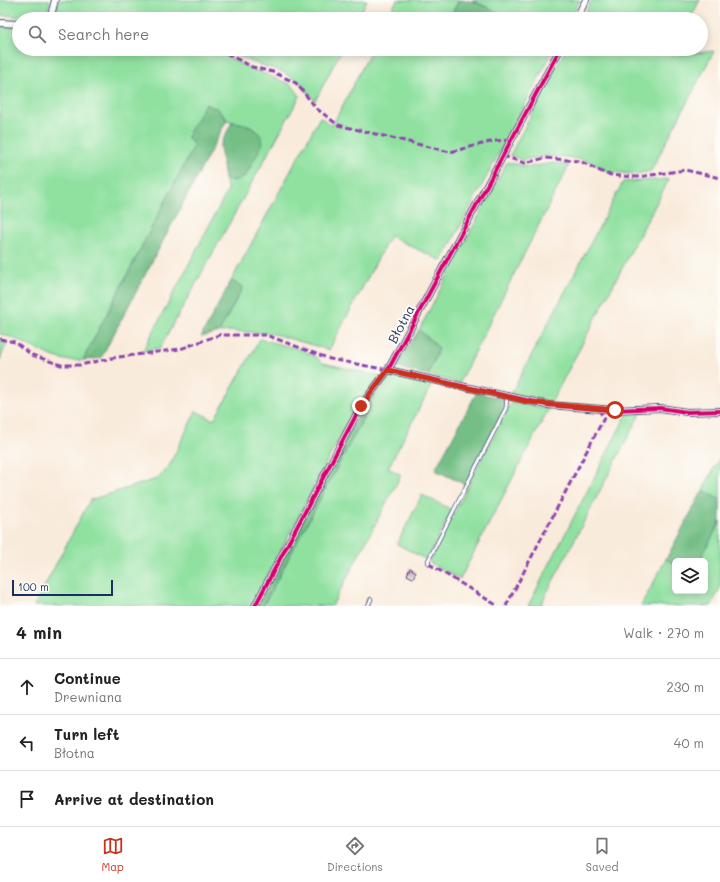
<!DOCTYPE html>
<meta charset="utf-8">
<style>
body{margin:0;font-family:Mali,sans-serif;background:#f2f2f2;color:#222}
.controls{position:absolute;right:12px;bottom:12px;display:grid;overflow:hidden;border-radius:6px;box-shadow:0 2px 10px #0003}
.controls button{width:36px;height:36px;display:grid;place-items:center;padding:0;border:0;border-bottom:1px solid #e0e0e0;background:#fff;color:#222;font:20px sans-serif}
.scale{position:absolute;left:12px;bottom:10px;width:101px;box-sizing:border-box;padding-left:4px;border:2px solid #1b2f5e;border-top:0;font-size:11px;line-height:14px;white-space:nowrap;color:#1b2f5e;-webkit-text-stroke:3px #fdfcf7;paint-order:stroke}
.stop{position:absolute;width:12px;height:12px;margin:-9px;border:3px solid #c8321e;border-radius:50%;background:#fff}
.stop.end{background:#c8321e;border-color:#fff;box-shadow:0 1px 4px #0008}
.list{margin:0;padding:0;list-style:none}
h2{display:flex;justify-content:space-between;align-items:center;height:52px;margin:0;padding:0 16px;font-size:17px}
h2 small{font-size:13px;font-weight:400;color:#767676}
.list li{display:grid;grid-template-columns:26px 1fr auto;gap:12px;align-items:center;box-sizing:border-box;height:56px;padding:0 16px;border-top:1px solid #e0e0e0}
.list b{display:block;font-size:15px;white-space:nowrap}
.list p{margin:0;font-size:13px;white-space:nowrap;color:#767676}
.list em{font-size:13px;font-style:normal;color:#767676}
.icon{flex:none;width:22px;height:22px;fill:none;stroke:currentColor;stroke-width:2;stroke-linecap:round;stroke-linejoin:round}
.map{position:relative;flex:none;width:720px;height:606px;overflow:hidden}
.search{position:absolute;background:#fff;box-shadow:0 2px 10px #0003;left:12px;right:12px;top:12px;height:44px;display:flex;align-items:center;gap:10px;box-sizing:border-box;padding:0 14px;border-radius:22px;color:#767676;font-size:15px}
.sheet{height:220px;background:#fff}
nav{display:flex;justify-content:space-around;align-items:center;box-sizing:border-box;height:56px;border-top:1px solid #e0e0e0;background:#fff;font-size:11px;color:#767676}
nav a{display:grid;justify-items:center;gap:2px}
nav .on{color:#c8321e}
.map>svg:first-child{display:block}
.green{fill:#90e1a0;stroke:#56887f}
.forest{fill:#74bf86;stroke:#487772}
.building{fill:#d99dba}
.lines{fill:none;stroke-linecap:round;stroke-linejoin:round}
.lane-casing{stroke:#3c4b71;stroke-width:4.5}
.street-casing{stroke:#3c4b71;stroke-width:8}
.lane{stroke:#fff;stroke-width:3}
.street{stroke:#fff;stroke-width:6}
.quiet{stroke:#8e44ad;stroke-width:3;stroke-dasharray:6 3;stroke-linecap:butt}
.cycleway-casing{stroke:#fdfcf7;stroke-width:6}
.cycleway{stroke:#d6006c;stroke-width:4}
.route{stroke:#c8321e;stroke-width:5}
.labels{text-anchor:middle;stroke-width:4;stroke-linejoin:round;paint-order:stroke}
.street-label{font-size:13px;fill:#1b2f5e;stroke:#fdfcf7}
</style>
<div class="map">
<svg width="720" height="606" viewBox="0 0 720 606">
<rect width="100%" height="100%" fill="#fdfcf7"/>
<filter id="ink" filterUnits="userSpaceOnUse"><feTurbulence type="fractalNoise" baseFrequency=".025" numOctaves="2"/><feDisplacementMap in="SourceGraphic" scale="8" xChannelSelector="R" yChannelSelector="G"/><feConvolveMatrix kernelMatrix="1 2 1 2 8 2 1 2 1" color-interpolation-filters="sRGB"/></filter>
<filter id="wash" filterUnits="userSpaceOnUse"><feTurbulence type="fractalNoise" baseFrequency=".012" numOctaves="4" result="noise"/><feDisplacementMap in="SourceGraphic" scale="16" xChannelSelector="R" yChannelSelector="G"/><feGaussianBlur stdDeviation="0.9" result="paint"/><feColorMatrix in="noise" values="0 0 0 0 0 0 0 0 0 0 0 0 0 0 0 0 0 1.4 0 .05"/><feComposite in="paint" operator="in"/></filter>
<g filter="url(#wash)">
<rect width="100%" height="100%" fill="#f9ebdb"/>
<path class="green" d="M0 0H50L47 12 41 18 0 15Z
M59 0H367L357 19H54Z
M397 0H459L450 17 456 19H387Z
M472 0H580L570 19H504L487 7Z
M592 0H700L690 19H582Z
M0 25 19 27V49H101C111 53 122 52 132 49H214L245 66 292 85 300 96 160 348 143 351 228 190 225 179 232 181 258 133C252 122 238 124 227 120L223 113 187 136 194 146 83 360C76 360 67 361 61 359 39 353 22 339 0 334Z
M225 49H342L315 101 300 83 283 72 250 61Z
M372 49H497L507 53 517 49H554L442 261 390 236 329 350 274 334 233 331 219 332 243 287 231 281 320 117 332 126Z
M566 49H675L672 56 714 51 651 171 636 174 609 172 589 161 567 157 545 156 522 160 510 155Z
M507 162 528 167 553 163 569 165 459 383 428 375 439 348 419 330Z
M669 179 551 403 511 394 623 182Z
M260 339 302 350 313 355 323 363 376 375 380 377 349 419 252 606H34L90 500 156 479 169 466 196 411 214 420Z
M0 341 7 342 0 360Z
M388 372 433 382 388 468 401 475 332 606H263Z
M511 403 549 408 460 579 430 563V560Z
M628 412H641L540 606H528Z
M720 457V500L703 490Z
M422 495 452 510 427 560 397 544Z
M720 522V588L711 606H641L666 559 675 564V591H705V561H699Z"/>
<path class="forest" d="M459 0C477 0 490 8 504 19H456L450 17Z
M205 104 218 109 227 120 101 358 83 360 194 146 187 136Z
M232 122C247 125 259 126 263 143L245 177 232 181 225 179 220 146Z
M231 281 243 287 219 332 201 337Z
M419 330 439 348 428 375 395 367Z
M378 390 263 606H257L362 408Z
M477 392 505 400V407L466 485 435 470Z
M703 490 720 500V522L699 561H675V564L666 559Z"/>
<g id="blocks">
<path class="building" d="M410 568 416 572 413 578 407 575Z"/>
</g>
</g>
<g filter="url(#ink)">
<use href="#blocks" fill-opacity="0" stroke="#3c4b71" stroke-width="1"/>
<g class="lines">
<defs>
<path id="lane" d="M429 564 428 561 506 408 507 397
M368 606 371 599"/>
<path id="street" d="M50 19 55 0
M576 19 586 0
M0 23 19 24
M388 370 548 405 615 410 660 408 687 412 720 411
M255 606 361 406 388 370 560 49"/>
</defs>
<use href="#lane" class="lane-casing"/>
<use href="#street" class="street-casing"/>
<use href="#lane" class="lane"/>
<use href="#street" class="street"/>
<path class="quiet" d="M111 49H112
M219 49 252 67 273 72 296 83 317 109 338 125 450 152 494 141 512 140
M503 156 525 163 545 158 580 161 606 174 619 176 638 177 685 170 720 178
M0 339 15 342 32 355 61 365H80L112 358 180 349 219 335H266L330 359 388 370
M429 564 498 606
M506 606 604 418 598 409"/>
<defs>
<path id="cycleway" d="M388 370 548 405 615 410 660 408 687 412 720 411
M255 606 361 406 388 370 560 49"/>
</defs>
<use href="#cycleway" class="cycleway-casing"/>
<use href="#cycleway" class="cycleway"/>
</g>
</g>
<g class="lines" filter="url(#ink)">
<path class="route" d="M361 406 388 370 528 402 615 410"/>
</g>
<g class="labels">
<g class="street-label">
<text transform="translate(401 324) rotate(-62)" y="5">Błotna</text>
</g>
</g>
</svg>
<div class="controls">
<button><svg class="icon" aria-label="layers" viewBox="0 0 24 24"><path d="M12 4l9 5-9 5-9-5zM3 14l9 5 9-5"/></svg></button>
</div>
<div class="scale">100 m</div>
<div class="stop" style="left:615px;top:410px"></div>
<div class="stop end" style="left:361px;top:406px"></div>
<div class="search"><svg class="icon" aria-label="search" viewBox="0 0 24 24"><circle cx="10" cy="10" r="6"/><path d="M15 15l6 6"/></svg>Search here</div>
</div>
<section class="sheet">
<h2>4 min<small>Walk · 270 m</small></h2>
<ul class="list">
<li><svg class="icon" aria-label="ahead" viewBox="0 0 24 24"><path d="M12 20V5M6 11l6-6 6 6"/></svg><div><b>Continue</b><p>Drewniana</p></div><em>230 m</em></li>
<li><svg class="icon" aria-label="left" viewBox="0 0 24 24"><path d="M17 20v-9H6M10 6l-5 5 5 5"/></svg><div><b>Turn left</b><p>Błotna</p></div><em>40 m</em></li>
<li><svg class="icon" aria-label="arrive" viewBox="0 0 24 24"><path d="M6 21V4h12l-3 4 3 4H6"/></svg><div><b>Arrive at destination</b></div></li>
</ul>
</section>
<nav>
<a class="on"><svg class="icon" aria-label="map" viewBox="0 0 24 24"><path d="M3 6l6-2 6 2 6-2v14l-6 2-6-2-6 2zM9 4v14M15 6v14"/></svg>Map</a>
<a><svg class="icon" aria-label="directions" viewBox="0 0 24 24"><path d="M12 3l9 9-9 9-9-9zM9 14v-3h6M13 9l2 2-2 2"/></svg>Directions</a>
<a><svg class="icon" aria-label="saved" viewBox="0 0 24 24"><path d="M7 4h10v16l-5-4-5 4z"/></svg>Saved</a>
</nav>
